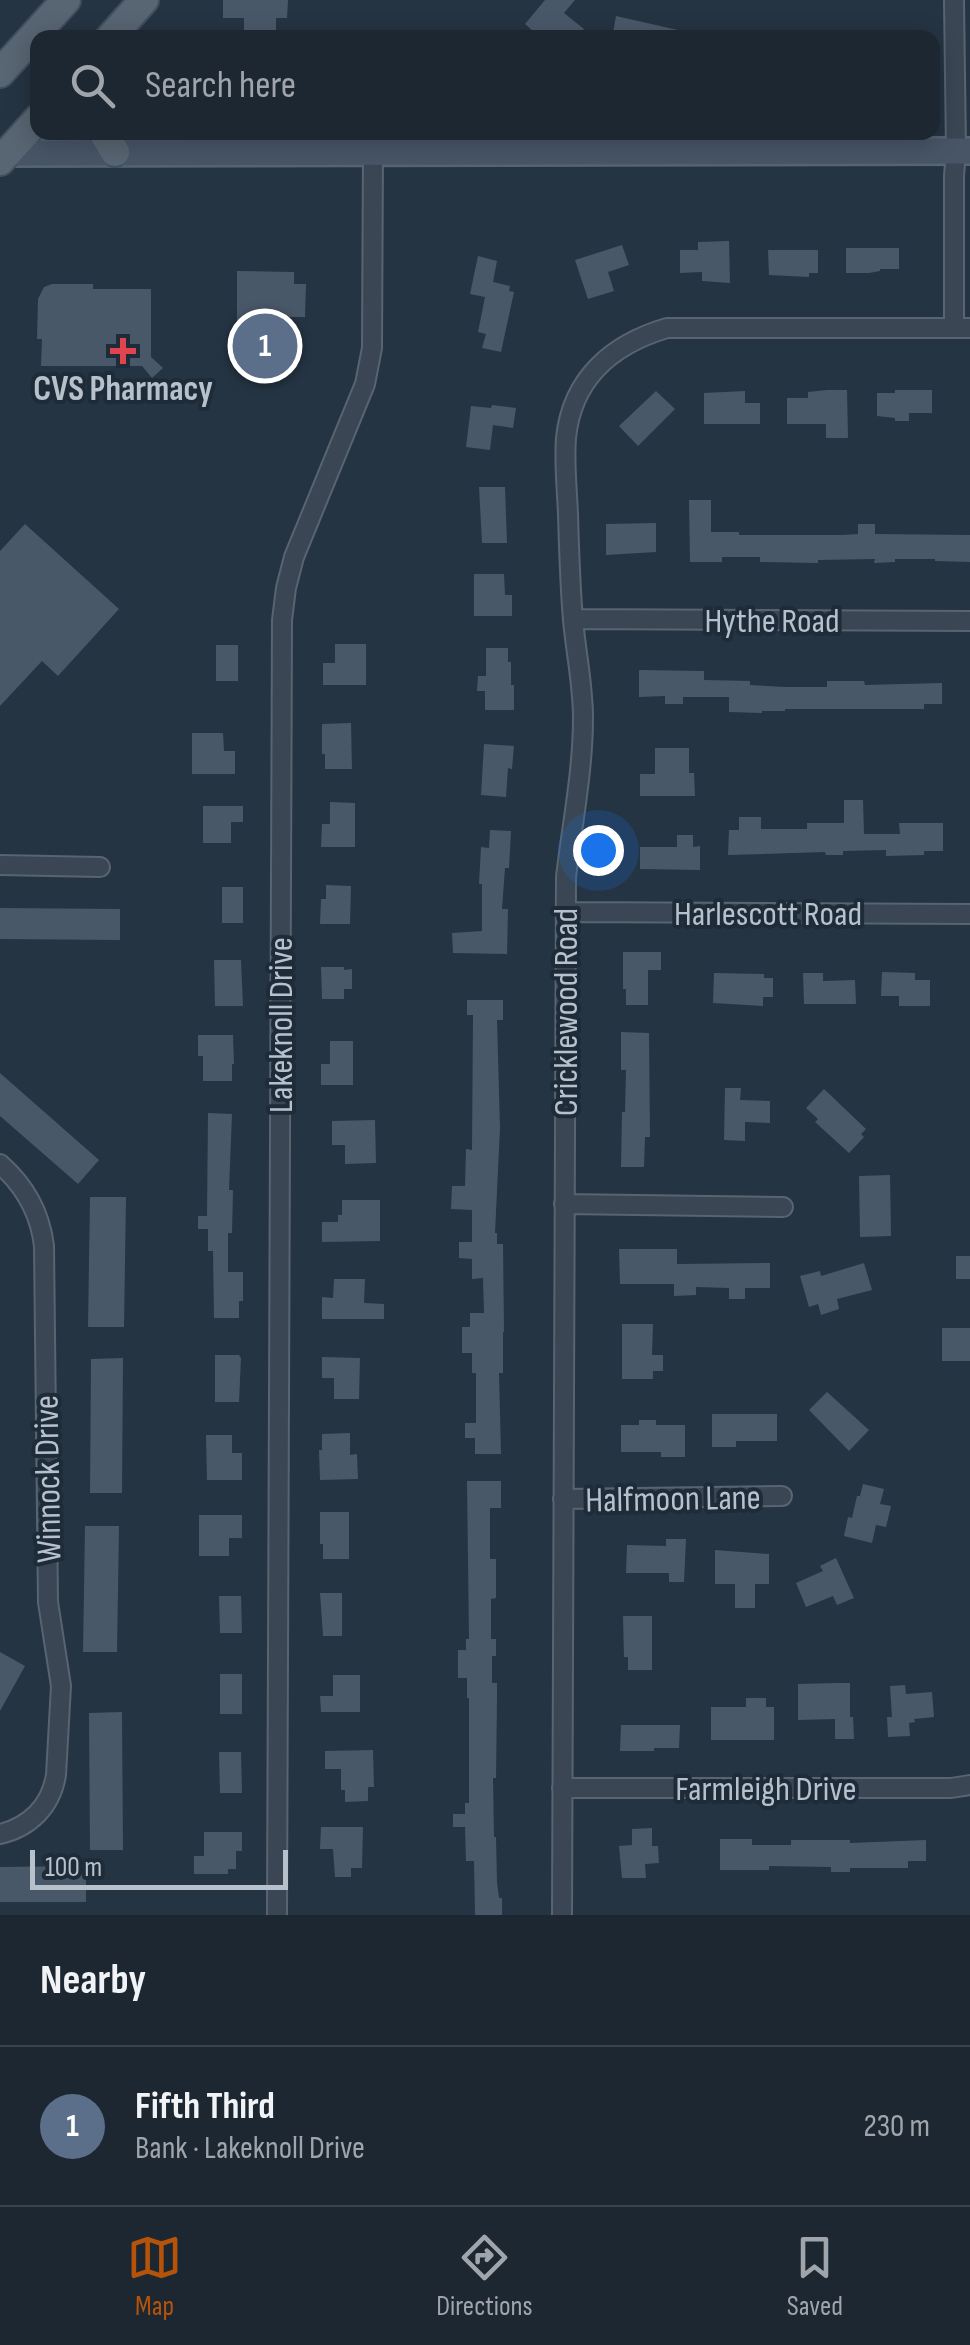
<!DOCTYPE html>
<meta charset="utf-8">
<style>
body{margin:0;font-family:"Sofia Sans Condensed",sans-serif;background:#29333e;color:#f1f3f6}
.scale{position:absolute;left:30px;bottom:25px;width:258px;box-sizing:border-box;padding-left:10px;border:5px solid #b7c1cc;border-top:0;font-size:28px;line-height:35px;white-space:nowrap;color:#b7c1cc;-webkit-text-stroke:8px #1e2b38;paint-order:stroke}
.you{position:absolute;left:598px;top:850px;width:35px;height:35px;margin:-25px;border:8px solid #fff;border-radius:50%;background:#1a73e8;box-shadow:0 0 0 15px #1a73e833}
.badge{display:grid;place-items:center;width:65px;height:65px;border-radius:50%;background:#b45309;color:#fff;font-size:32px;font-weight:700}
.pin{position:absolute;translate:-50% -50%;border:5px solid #fff;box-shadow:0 2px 10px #0006}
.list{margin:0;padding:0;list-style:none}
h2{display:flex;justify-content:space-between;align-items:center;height:130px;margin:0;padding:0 40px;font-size:42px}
h2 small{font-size:32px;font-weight:400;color:#a0a5ac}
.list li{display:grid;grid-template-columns:65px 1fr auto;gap:30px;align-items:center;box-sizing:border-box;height:160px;padding:0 40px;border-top:2px solid #3a444d}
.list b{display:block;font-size:38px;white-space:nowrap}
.list p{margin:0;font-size:32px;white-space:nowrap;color:#a0a5ac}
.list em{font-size:32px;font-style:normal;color:#a0a5ac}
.icon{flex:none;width:55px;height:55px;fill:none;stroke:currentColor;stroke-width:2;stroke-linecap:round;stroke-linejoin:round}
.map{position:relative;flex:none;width:970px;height:1915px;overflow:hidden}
.search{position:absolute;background:#1c2732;box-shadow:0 5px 25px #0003;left:30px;right:30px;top:30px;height:110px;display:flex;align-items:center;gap:25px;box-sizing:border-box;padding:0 35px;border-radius:20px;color:#a0a5ac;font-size:38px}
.sheet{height:290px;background:#1c2732}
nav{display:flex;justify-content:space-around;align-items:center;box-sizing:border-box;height:140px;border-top:2px solid #3a444d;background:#1c2732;font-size:28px;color:#a0a5ac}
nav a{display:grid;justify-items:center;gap:5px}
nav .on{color:#b45309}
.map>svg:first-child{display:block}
.building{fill:#495869}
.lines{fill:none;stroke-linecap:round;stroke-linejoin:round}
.street-casing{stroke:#586470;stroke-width:22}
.secondary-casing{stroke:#586470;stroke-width:30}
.primary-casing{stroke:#434f5c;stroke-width:32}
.street{stroke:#3a4653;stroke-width:18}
.secondary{stroke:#475566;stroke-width:25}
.primary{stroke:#586572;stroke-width:28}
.health-dot{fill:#e0444e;stroke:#1e2b38;stroke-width:4}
.labels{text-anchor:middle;stroke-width:8;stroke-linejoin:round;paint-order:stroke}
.poi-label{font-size:35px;font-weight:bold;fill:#b7c1cc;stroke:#1e2b38}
.street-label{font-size:35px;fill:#b7c1cc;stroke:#1e2b38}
</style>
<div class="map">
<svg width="970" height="1915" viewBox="0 0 970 1915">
<rect width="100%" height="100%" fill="#253443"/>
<path class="building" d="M223 0H288L287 18H276V38H244V18H223Z
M545 0H575L564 13 584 29 577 38H541L525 24Z
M616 16 682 31 681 38H612Z
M729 241 730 283 702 281V272L680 273V250H698V242Z
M622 245 629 265 608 272 614 291 588 299 575 260Z
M846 248H899V269H880V271L869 273H846Z
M768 250H818V273H809V277L769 275Z
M478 256 497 261 493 282 510 286 509 291 514 292 501 352 482 348 486 334 478 332 485 297 470 294Z
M237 271 294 272V284H306L305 317H282L281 373 249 372 250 321H237Z
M52 284H93V289H151V357L163 368 152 378 142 366H41L42 339H37L38 299 44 287Z
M827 390H847L848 438H826V424H787V398H808V392Z
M895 390H932V413H909V421H895V418L877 416V393H895Z
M656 391 675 409 638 446 619 426Z
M745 391V403H760V424H704V393Z
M492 405 516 408 513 428 493 425 490 450 466 447 471 406 491 408Z
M479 487H505L507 543H482Z
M689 500H711V532H739V535H842L858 534V524H875V534L970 535V562L935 561V559H895V562L874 563 875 559 818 560V563L760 562V557H722V562H690Z
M656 523V552L606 555V524Z
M25 524 119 609 58 676 42 661 0 706V551Z
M474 574H504L505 595H512V616H474Z
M335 644H366V685H323V663H335Z
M216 645H238V681H216Z
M486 648H508V662H511V685H514V710H485V691H477L478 676H486Z
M639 670 704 671V680L750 681V685L785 687H827V681H864L865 685 942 683V704H924V709H785V711H762V713L729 712V697H683V704H665V696L639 697Z
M351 723 352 769H325V754H322V724Z
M192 733H223L224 751H235V774H192Z
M484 744 514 746 512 769 508 768 506 797 481 795Z
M655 748H689V773H694L695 796H640V774H655Z
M844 800H863L864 834H900L899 823H943V851H924V855L886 856V850L843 851V855H826L825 852 728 855 729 830H739V817H761V829H807V823H844Z
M330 802 355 803V847H321L322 824H330Z
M203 806H243V822H231V843H203Z
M490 830 511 831 509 868H505L502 909H508L507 954 453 953 452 933 482 931V884H479L481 847 489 848Z
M677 835H693V847L700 846V870L640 869V847H677Z
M326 885 351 886 350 924H320L321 899H326Z
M222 887H243V923H222Z
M0 908 120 909V940L0 939Z
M623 952H661V970H648V1005H626V989H623Z
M214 960H241L243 1006H215Z
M321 967H344V970L352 969V989H344V999H322Z
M882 972 915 973V980H930V1006H899V996H881Z
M714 973 764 974V978H773V997H763V1006L713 1003Z
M803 973H823V981L855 980 856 1004H804Z
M467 1000H503V1020H497L500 1128 495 1233H497V1244H503L504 1332H503V1373H499L501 1454H475V1438H465V1423H476V1373H472V1353H462V1327H470V1313H484L483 1278 472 1279V1259L459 1258V1242H472V1210L451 1209 452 1186H465L466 1149 472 1150 473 1015H467Z
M621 1032 649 1033 650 1137H645L644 1167H621L622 1112H625L626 1070H621Z
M198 1035H233L234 1064H232V1081H203V1056H198Z
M330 1041H353V1085H321V1064H330Z
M0 1073 99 1160 78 1184 0 1116Z
M725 1088H741L740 1100 770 1101V1123L745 1122V1141L724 1140Z
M824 1089 866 1129 861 1134 864 1137 849 1153 815 1122 818 1119 806 1108Z
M208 1113 232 1114 229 1190H233L232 1233H228V1272H243V1301H239V1318H214L213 1251H208V1229H198V1216H207Z
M375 1120 376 1163 345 1164V1145H332V1121Z
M890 1175 891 1236 860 1237 859 1176Z
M90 1197H126L124 1327H88Z
M342 1200H380V1241L322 1242V1222H338V1215H342Z
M619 1249H677V1264L770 1263V1288H745V1299H729V1288L696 1287V1295L674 1296V1284H620Z
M956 1256H970V1279H956Z
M864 1263 872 1290 837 1299 839 1309 821 1315 818 1304 809 1307 800 1276 820 1271 821 1276Z
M334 1279H365L364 1303 384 1304V1319H322V1297L333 1298Z
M622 1324H653L652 1355H663V1371H653V1379H622Z
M942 1328H970V1361H942Z
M215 1355H239L241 1358 239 1402H215Z
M322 1357 360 1358 359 1399H334V1378H322Z
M123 1358 122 1493H90L91 1359Z
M827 1392 869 1430 849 1451 809 1410Z
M712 1414H777V1441H736V1447H712Z
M639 1420H656V1425H685V1457H661V1452H621V1425H639Z
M350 1433V1455L357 1454 358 1479 320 1480 319 1450H322V1434Z
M206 1435H232V1453H242V1480H207Z
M467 1481H501V1508H490V1559H496V1598L491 1599V1639H496V1656H492V1683H497V1697L496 1778H493L494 1837H496L497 1882 499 1898H502V1915H475L474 1861H466L465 1827H453V1814H465V1803H469V1698H467V1678H458V1650H466V1639H469Z
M863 1484 884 1489 880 1504 891 1506 886 1527 876 1525 872 1543 844 1536 848 1517 852 1518 857 1496H860Z
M320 1512H349V1559H323V1544H320Z
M199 1515H242V1538H229V1556H199Z
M85 1526H119L117 1652H83Z
M666 1539H686L684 1582H669V1573H626L627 1545 666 1546Z
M715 1550 769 1554V1584H755V1608H735V1584H715Z
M836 1558 854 1598 837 1605 833 1596 806 1607 796 1583 823 1571 820 1566Z
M320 1593H342V1636H323Z
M219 1596H241L242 1633H220Z
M623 1616H652V1670H628V1657H624Z
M0 1652 25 1666 0 1711Z
M220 1674H242V1714H220Z
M333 1675H360V1712H321L320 1696H333Z
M836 1683H850V1717H853L854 1739H835V1719L798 1720V1684Z
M905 1685 906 1694 932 1692 934 1717 914 1719 915 1722 909 1723 910 1736 888 1737 887 1717H892L890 1686Z
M746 1698H766V1707H774V1740H711V1707H746Z
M122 1712 123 1850H90L89 1713Z
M621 1725H680L679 1748H654V1751H620Z
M373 1750 374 1787H368V1801L345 1802V1790H341V1769H325V1751Z
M219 1752H241L242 1793H220Z
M321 1827H363L362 1868H351V1877H335L333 1849H320Z
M652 1828V1846H658L659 1863 645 1864 646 1878H622L619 1846 632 1845V1829Z
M204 1832H242V1851H236V1869H228V1874H194V1856H204Z
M720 1839H752V1845H791V1840H850V1843L926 1840V1861H908V1868H850V1872H831V1867L769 1866V1870H720Z
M86 1866V1902H0V1867Z"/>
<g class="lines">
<defs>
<path id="street" d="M954 0 956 151 954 176V328
M573 619 970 621
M0 865 100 867
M566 912 970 914
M0 1164C25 1186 40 1212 44 1246L48 1602 61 1686 56 1775C51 1806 30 1827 0 1834
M564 1204 783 1207
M563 1499 782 1496
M562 1788H951L970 1785
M277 1915 282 620 286 588 294 557 365 384 372 348 373 151
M562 1915 566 877C572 825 583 771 583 718 583 685 576 653 573 620 570 585 569 549 568 514 567 489 564 463 566 438 572 378 613 344 667 328H970"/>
<path id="secondary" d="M0 153 970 151"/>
<path id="primary" d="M110 38 144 0
M0 73 66 0
M103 132 115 152
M0 161 38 119"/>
</defs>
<use href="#street" class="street-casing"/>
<use href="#secondary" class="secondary-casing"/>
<use href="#primary" class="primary-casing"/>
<use href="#street" class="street"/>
<use href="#secondary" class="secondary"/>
<use href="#primary" class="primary"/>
</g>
<path class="health-dot" d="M118 336h10v10h10v10h-10v10h-10v-10h-10v-10h10z"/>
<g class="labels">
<g class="poi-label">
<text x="123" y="400">CVS Pharmacy</text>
</g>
<g class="street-label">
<text x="772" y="632">Hythe Road</text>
<text x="768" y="925">Harlescott Road</text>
<text transform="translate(565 1012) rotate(-90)" y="12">Cricklewood Road</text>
<text transform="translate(280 1025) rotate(-90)" y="12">Lakeknoll Drive</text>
<text transform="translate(47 1479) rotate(-91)" y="12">Winnock Drive</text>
<text transform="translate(673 1498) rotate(-1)" y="12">Halfmoon Lane</text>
<text x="766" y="1800">Farmleigh Drive</text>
</g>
</g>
</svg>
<div class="scale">100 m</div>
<div class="you"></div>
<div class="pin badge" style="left:265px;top:346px;background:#5c6f8a">1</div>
<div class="search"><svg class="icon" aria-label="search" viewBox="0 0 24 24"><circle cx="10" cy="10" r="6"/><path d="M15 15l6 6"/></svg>Search here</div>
</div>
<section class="sheet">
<h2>Nearby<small></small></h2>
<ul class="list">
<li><span class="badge" style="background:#5c6f8a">1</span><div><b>Fifth Third</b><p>Bank · Lakeknoll Drive</p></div><em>230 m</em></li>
</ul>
</section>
<nav>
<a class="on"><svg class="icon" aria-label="map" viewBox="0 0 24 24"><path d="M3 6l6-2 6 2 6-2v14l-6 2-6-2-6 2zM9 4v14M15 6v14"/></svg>Map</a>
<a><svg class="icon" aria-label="directions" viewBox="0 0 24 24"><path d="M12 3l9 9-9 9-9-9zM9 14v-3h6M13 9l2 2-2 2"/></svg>Directions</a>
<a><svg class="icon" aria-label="saved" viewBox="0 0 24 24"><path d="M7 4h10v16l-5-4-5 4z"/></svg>Saved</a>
</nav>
